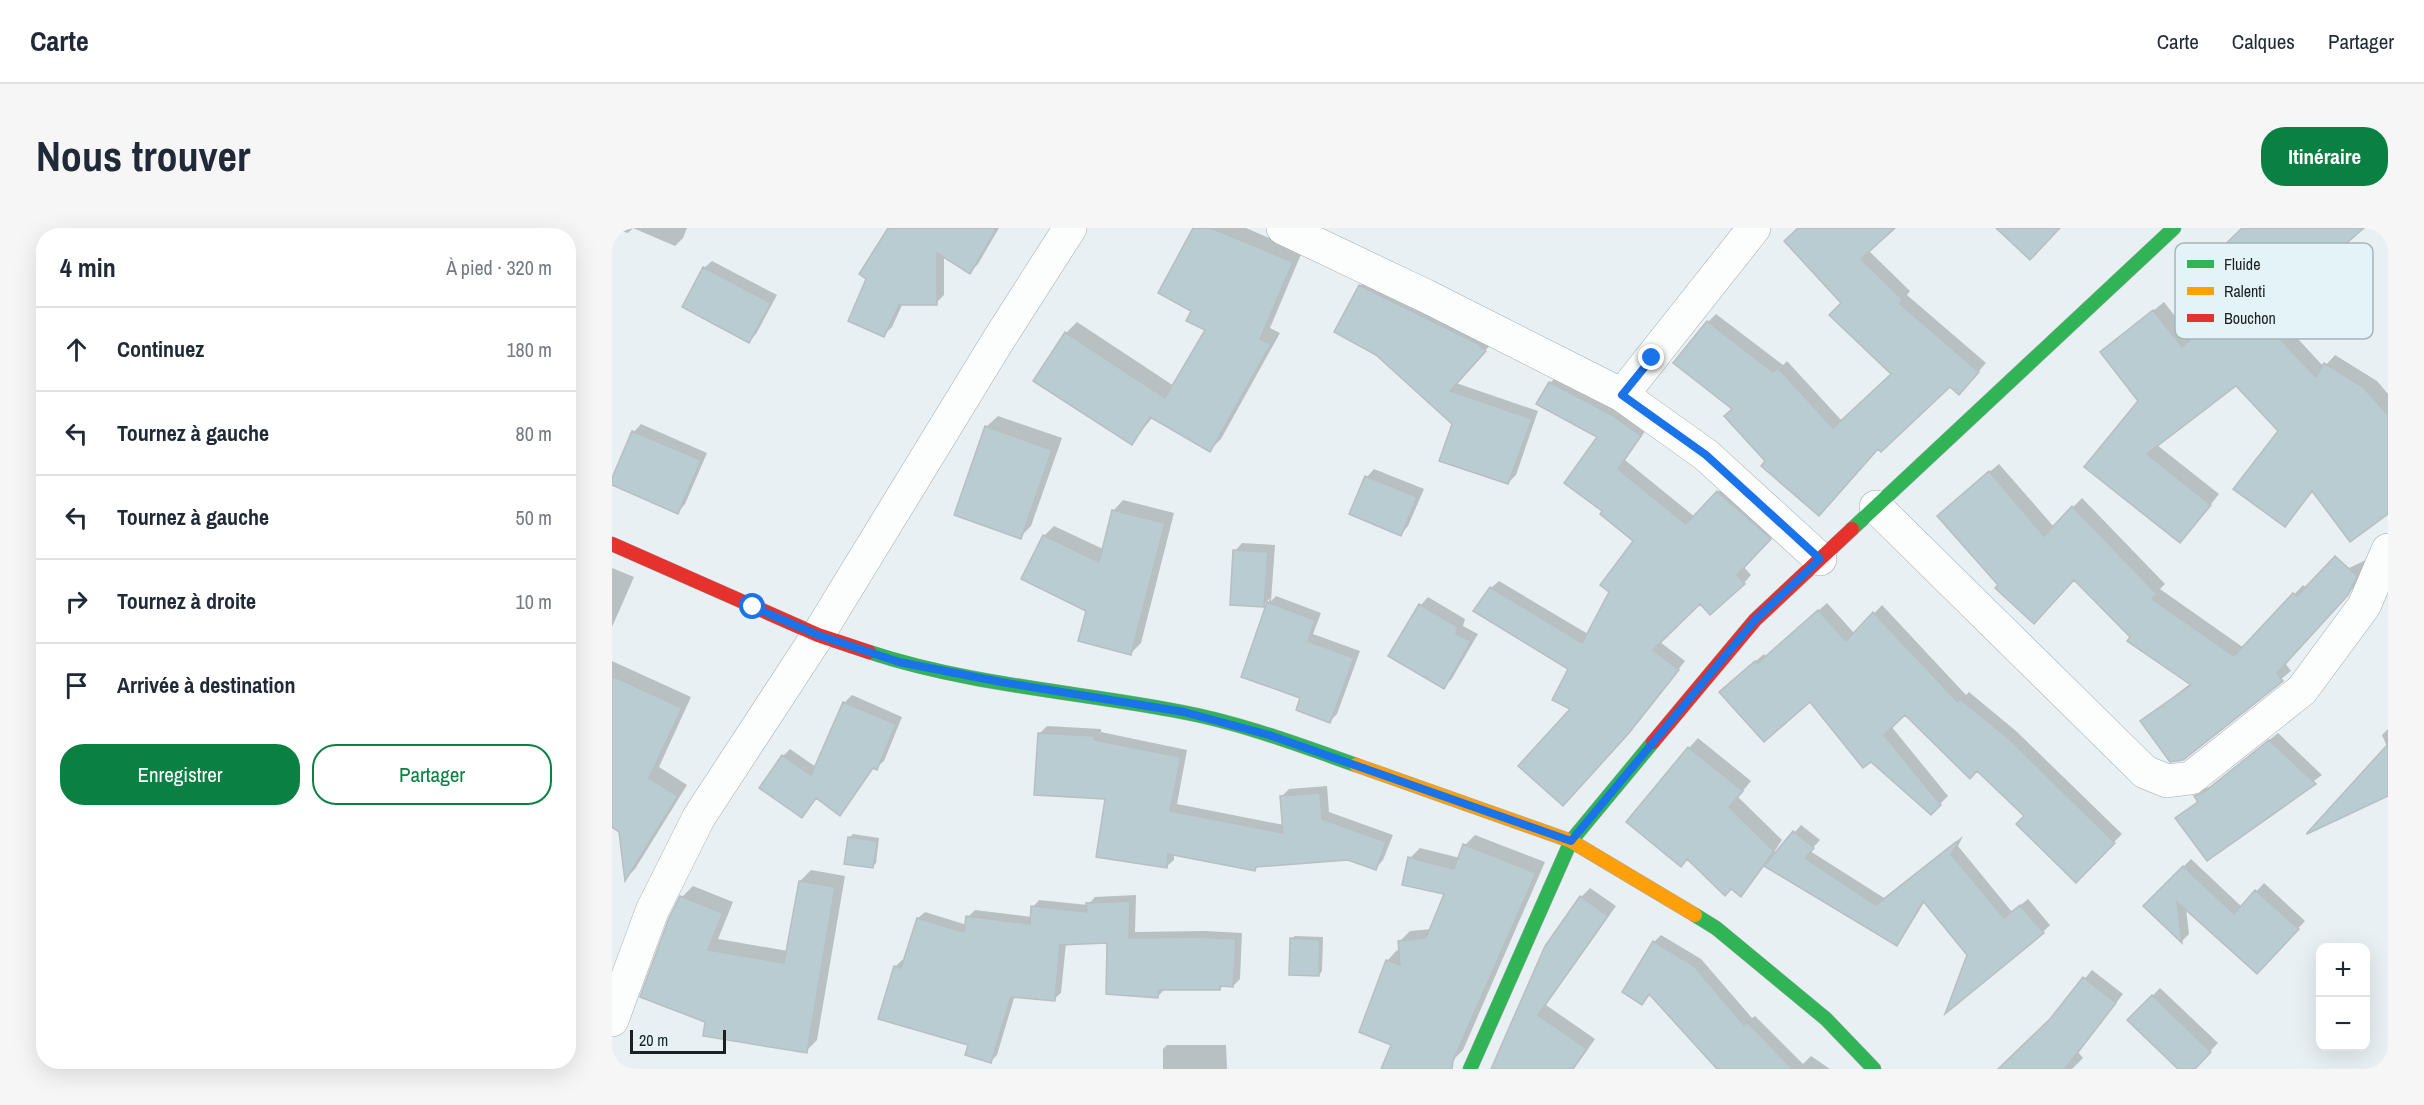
<!DOCTYPE html>
<html lang="fr">
<meta charset="utf-8">
<style>
body{margin:0;font-family:"Archivo Narrow",sans-serif;background:#f6f6f7;color:#1f2937}
.controls{position:absolute;right:18px;bottom:18px;display:grid;overflow:hidden;border-radius:12px;box-shadow:0 6px 24px #0002}
.controls button{width:54px;height:54px;display:grid;place-items:center;padding:0;border:0;border-bottom:2px solid #e0e1e3;background:#fff;color:#1f2937;font:30px sans-serif}
.scale{position:absolute;left:18px;bottom:15px;width:96px;box-sizing:border-box;padding-left:6px;border:3px solid #1b2122;border-top:0;font-size:16px;line-height:21px;white-space:nowrap;color:#1b2122;-webkit-text-stroke:4px #e3f3f8;paint-order:stroke}
.stop{position:absolute;width:18px;height:18px;margin:-14px;border:4px solid #1a73e8;border-radius:50%;background:#fff}
.stop.end{background:#1a73e8;border-color:#fff;box-shadow:0 2px 6px #0008}
.list{margin:0;padding:0;list-style:none}
h2{display:flex;justify-content:space-between;align-items:center;height:78px;margin:0;padding:0 24px;font-size:26px}
h2 small{font-size:20px;font-weight:400;color:#747a83}
.list li{display:grid;grid-template-columns:39px 1fr auto;gap:18px;align-items:center;box-sizing:border-box;height:84px;padding:0 24px;border-top:2px solid #e0e1e3}
.list b{display:block;font-size:22px;white-space:nowrap}
.list em{font-size:20px;font-style:normal;color:#747a83}
.actions{display:flex;gap:12px;padding:18px 24px}
.actions a{flex:1;padding:14px 0;border:2px solid #0b8043;border-radius:24px;text-align:center;font-size:21px;color:#0b8043}
.actions .main{background:#0b8043;color:#fff}
.icon{flex:none;width:33px;height:33px;fill:none;stroke:currentColor;stroke-width:2;stroke-linecap:round;stroke-linejoin:round}
.map{position:relative;flex:none;width:1776px;height:841px;overflow:hidden;border-radius:24px}
header{display:flex;align-items:center;gap:36px;box-sizing:border-box;height:84px;padding:0 30px;background:#fff;border-bottom:2px solid #e0e1e3}
header strong{font-size:28px}
nav{display:flex;gap:33px;margin-inline-start:auto;font-size:21px}
.intro{display:flex;align-items:center;justify-content:space-between;box-sizing:border-box;height:144px;padding:0 36px}
h1{margin:0;font-size:42px}
.button{padding:15px 27px;border-radius:24px;background:#0b8043;color:#fff;font-size:21px;font-weight:700}
main{display:flex;gap:36px;padding:0 36px}
aside{flex:1;background:#fff;border-radius:24px;box-shadow:0 6px 24px #0002}
.map>svg:first-child{display:block}
.shadow{fill:#0003}
.building{fill:#b8ccd1;stroke:#b8bec1;stroke-width:1.5}
.lines{fill:none;stroke-linecap:round;stroke-linejoin:round}
.street-casing{stroke:#a5abad;stroke-width:34}
.fast-casing{stroke:#a5abad;stroke-width:15}
.slow-casing{stroke:#a5abad;stroke-width:15}
.jam-casing{stroke:#a5abad;stroke-width:15}
.street{stroke:#fcfdfd;stroke-width:33}
.fast{stroke:#30b455;stroke-width:14}
.slow{stroke:#ff9f0a;stroke-width:14}
.jam{stroke:#e5322d;stroke-width:14}
.route{stroke:#1a73e8;stroke-width:8}
.key{fill:#e3f3f8;stroke:#a7b4b8;stroke-width:1.5}
.key-label{font-size:16px;fill:#1b2122}
</style>
<header>
<strong>Carte</strong>
<nav><a>Carte</a><a>Calques</a><a>Partager</a></nav>
</header>
<div class="intro"><h1>Nous trouver</h1><a class="button">Itinéraire</a></div>
<main>
<aside>
<h2>4 min<small>À pied · 320 m</small></h2>
<ul class="list">
<li><svg class="icon" aria-label="ahead" viewBox="0 0 24 24"><path d="M12 20V5M6 11l6-6 6 6"/></svg><div><b>Continuez</b></div><em>180 m</em></li>
<li><svg class="icon" aria-label="left" viewBox="0 0 24 24"><path d="M17 20v-9H6M10 6l-5 5 5 5"/></svg><div><b>Tournez à gauche</b></div><em>80 m</em></li>
<li><svg class="icon" aria-label="left" viewBox="0 0 24 24"><path d="M17 20v-9H6M10 6l-5 5 5 5"/></svg><div><b>Tournez à gauche</b></div><em>50 m</em></li>
<li><svg class="icon" aria-label="right" viewBox="0 0 24 24"><path d="M7 20v-9h11M14 6l5 5-5 5"/></svg><div><b>Tournez à droite</b></div><em>10 m</em></li>
<li><svg class="icon" aria-label="arrive" viewBox="0 0 24 24"><path d="M6 21V4h12l-3 4 3 4H6"/></svg><div><b>Arrivée à destination</b></div></li>
</ul>
<div class="actions"><a class="main">Enregistrer</a><a>Partager</a></div>
</aside>
<div class="map">
<svg width="1776" height="841" viewBox="0 0 1776 841">
<rect width="100%" height="100%" fill="#e8f0f3"/>
<path class="shadow" d="M0 0H75L71 10 63 18 21 0 16 5Z
M277 0H387L366 36 358 44 332 28V67L324 75H291L280 99 272 107Z
M582 0H634L690 24 658 100 668 105 609 211 598 222 541 189 519 215 454 105 465 94 562 158 595 102 581 82Z
M1187 0H1274L1256 22 1298 63 1295 67 1374 135 1355 157H1338L1267 219 1155 233 1122 181 1096 94 1104 86 1171 137 1175 133 1230 193 1280 146 1231 75Z
M1632 0H1749L1703 22 1651 73 1712 139 1723 127 1765 153 1776 166V280L1702 262 1673 297 1668 203 1624 156 1545 217 1607 266 1577 304 1474 238 1528 173 1490 124 1552 74 1580 110 1631 67Z
M100 33 165 67 144 106 137 113 92 40Z
M756 50 881 114 844 155 926 183 904 247 896 255 842 195 748 58Z
M946 147 1036 199 1013 232 1083 289 1114 256 1165 303 1131 338 1139 347 1132 355 1088 373 1048 414 1073 433 1024 496 959 569 960 481 958 440 879 360 887 353 976 406 1023 313 993 282 988 208 938 155Z
M386 188 450 210 419 298 408 309 374 199Z
M29 196 95 225 73 276 66 284 0 256 22 204Z
M1387 236 1442 299 1470 270 1553 356 1548 361 1632 420 1691 357 1695 360 1756 331 1745 356 1673 435 1679 443 1571 531 1529 494 1579 455 1520 408 1463 350 1388 357 1336 279Z
M762 241 812 261 796 298 789 306 739 285 755 249Z
M511 272 562 285 529 415 519 425 476 382 432 308 442 298 491 321 501 283Z
M630 315 663 317 659 373 664 368 709 385 701 406 748 423 725 486 718 493 690 469 631 448 658 370 652 377 623 323Z
M0 340 22 349 0 399Z
M816 369 853 391 851 398 866 406 839 452 831 459 778 428 809 377Z
M1215 375 1243 406 1270 377 1354 467 1357 464 1404 503 1510 606 1464 653 1414 588 1365 542 1293 485 1279 498 1336 568 1319 585 1198 472 1117 456 1152 426 1154 429Z
M0 433 79 469 47 539 75 557 23 641 14 650 0 516Z
M240 467 290 489 272 533 264 540 262 539 228 586 205 570 190 588 171 528 178 521 204 539 232 475Z
M435 498 489 501V504L575 522 565 576 672 597 670 568 677 561 715 558 717 584 781 607 771 632 764 640 737 630 646 637 643 641 562 626V632L554 639 495 570 428 505Z
M1776 501V521L1770 507Z
M1666 505 1710 547 1595 631 1565 590 1587 572 1584 569 1591 561 1600 558Z
M1086 510 1139 553 1126 569 1170 612 1162 624 1164 626 1189 597 1208 612 1198 623 1272 670 1351 608 1346 618 1400 684 1416 671 1438 697 1431 704 1357 727 1313 673 1291 709 1284 716 1153 637 1129 667 1077 520Z
M241 606 267 610 264 635 261 638 237 610Z
M863 607 933 634 851 822 832 841H770L781 816 775 733 785 722 789 724 788 713 798 703 820 701 834 665 798 630 808 620 848 630 853 617Z
M1579 631 1630 679 1652 655 1693 693 1653 736 1574 680 1577 706 1570 713 1533 678Z
M199 642 233 648 205 812 194 823 95 793 70 669 81 658 121 674 106 711 176 723 188 653Z
M978 660 1004 678 934 777 983 811 962 841H880L969 669Z
M524 667 523 704 593 703 630 705 628 751 621 758 612 757 608 761H553L546 768 497 714 454 715 449 765 442 771 403 767 385 827 379 833 283 739 290 732 293 733 306 690 313 684 355 697 356 689 363 682 420 689 421 679 427 672 476 677 483 669Z
M1049 707 1089 731 1140 790 1143 788 1191 836 1199 828 1218 841H1107L1039 766 1030 775 1042 714Z
M683 708 711 709 710 743 707 747 679 711Z
M1480 742 1511 766 1466 824 1471 830 1460 841H1388L1440 790Z
M1548 760 1606 815 1581 841H1568L1517 792Z
M555 817H614L615 841H551V821Z"/>
<path class="building" d="M276 0H385L358 46 325 25V77H287L272 109 236 93 254 51 247 46Z
M581 0H599L681 34 648 111 659 116 598 224 538 189 520 217 421 153 453 104 553 170 593 102 574 93 579 83 546 65Z
M1186 0H1283L1249 31 1291 72 1288 76 1367 144 1347 167 1338 159 1269 224 1266 221 1207 288 1149 238 1153 233 1112 188 1120 181 1061 135 1095 93 1161 144 1166 140 1221 200 1279 146 1217 87 1229 75 1172 13Z
M1384 0H1448L1418 32Z
M1630 0H1752L1712 35 1703 24 1644 82 1596 33Z
M91 39 159 75 137 115 70 79Z
M747 57 866 116 874 123 838 163 920 191 896 256 827 233 840 196 764 127 722 104Z
M1628 69 1704 149 1712 135 1751 159 1776 187V286L1738 314 1700 263 1673 299 1621 261 1666 203 1624 158 1535 226 1599 277 1568 315 1472 239 1526 173 1488 124 1541 82 1570 119Z
M937 154 1000 187 1029 208 1006 241 1074 296 1105 263 1159 311 1125 347 1133 356 1098 387 1088 376 1041 422 1067 442 1017 505 951 578 906 538 958 481 940 472 956 441 861 383 878 359 970 415 997 364 988 357 1021 313 988 286 990 283 952 255 985 209 924 176Z
M373 198 440 222 409 311 342 287Z
M20 203 89 232 66 286 0 257V250Z
M1377 243 1432 308 1460 278 1545 366 1540 371 1622 428 1681 365 1685 368 1723 328 1745 348 1736 367 1665 445 1671 453 1571 532 1558 534 1528 493 1579 457 1515 413 1518 409 1462 352 1422 396 1383 360 1386 357 1325 288Z
M753 248 805 269 789 308 737 286Z
M500 282 553 295 519 427 466 413 474 383 409 351 431 307 487 334Z
M621 322 656 324 652 379 618 377Z
M655 374 703 392 696 413 742 430 718 495 684 482 688 470 629 449Z
M807 376 846 399 844 406 859 413 832 461 776 428Z
M1206 382 1234 413 1261 384 1346 474 1348 471 1396 510 1503 615 1464 655 1404 596 1412 588 1365 543 1358 551 1293 487 1272 507 1329 577 1319 587 1259 534 1251 540 1198 474 1152 514 1107 464 1143 433 1146 435Z
M0 448 70 480 37 550 66 568 13 653 7 604 0 599Z
M231 474 284 496 265 542 261 540 228 588 204 570 190 590 147 560 170 527 199 547Z
M426 505 483 508 482 512 569 529 558 583 671 605 668 568 708 565 710 591 774 614 764 642 736 632 644 639 643 643 556 626 555 640 484 629 493 571 422 567Z
M1657 512 1704 556 1595 633 1563 590 1586 574 1582 568 1591 565Z
M1776 516V568L1695 606V605Z
M1076 519 1131 563 1117 579 1162 623 1129 669 1119 661 1113 668 1075 631 1069 639 1014 594Z
M1181 603 1202 620 1193 630 1264 677 1344 614 1346 615 1339 626 1392 690 1408 677 1432 705 1333 786 1355 727 1311 673 1285 718 1152 638Z
M236 609 265 613 261 640 232 636Z
M851 616 924 645 841 833 840 841H769L779 817 747 804 774 732 788 737 786 713 814 710 832 666 790 657 796 629 842 641Z
M1571 638 1622 686 1643 662 1687 701 1645 746 1565 674 1570 715 1531 678Z
M187 653 223 659 195 825 91 808 93 794 28 769 57 690 68 668 111 685 96 722 172 735Z
M968 668 996 688 926 787 975 821 960 841H879L933 718Z
M518 673 517 710 585 709 624 711 621 759 608 758V762H547L546 770 494 766 495 715 448 717 443 773 399 769 379 835 353 827 356 817 266 791 282 738 289 740 305 690 352 704 354 688 418 696 419 678 475 684 474 675Z
M678 710 708 712 707 748 677 747Z
M1041 713 1082 738 1132 797 1135 794 1181 841H1105L1037 766 1030 777 1010 764Z
M1471 749 1504 775 1453 841H1386L1438 791Z
M1540 767 1599 824 1583 841H1566L1515 792Z"/>
<g class="lines">
<defs>
<path id="street" d="M671 0 814 68 1010 167 1094 227 1208 331
M1010 167 1142 0
M1264 279 1533 544 1555 553 1579 550 1690 462 1752 378 1776 322
M0 792 40 683 87 589 206 407 387 111 458 0"/>
<path id="fast" d="M1240 301 1562 0
M257 424C357 457 467 464 570 484 629 495 687 517 744 537
M1083 687 1104 700 1214 791 1262 841
M858 841 959 613 1041 514"/>
<path id="slow" d="M744 537 959 613 1083 687"/>
<path id="jam" d="M0 316 206 407 257 424
M1041 514 1143 392 1240 301"/>
</defs>
<use href="#street" class="street-casing"/>
<use href="#fast" class="fast-casing"/>
<use href="#slow" class="slow-casing"/>
<use href="#jam" class="jam-casing"/>
<use href="#street" class="street"/>
<use href="#fast" class="fast"/>
<use href="#slow" class="slow"/>
<use href="#jam" class="jam"/>
</g>
<g class="lines">
<path class="route" d="M141 379 206 407 287 434 389 454 572 484 657 507 959 613 1143 392 1208 331 1094 227 1010 167 1040 130"/>
</g>
<rect x="1563" y="15" width="198" height="96" rx="9" class="key"/>
<rect x="1575" y="32" width="27" height="8" fill="#30b455"/>
<rect x="1575" y="59" width="27" height="8" fill="#ff9f0a"/>
<rect x="1575" y="86" width="27" height="8" fill="#e5322d"/>
<g class="key-label">
<text x="1612" y="42">Fluide</text>
<text x="1612" y="69">Ralenti</text>
<text x="1612" y="96">Bouchon</text>
</g>
</svg>
<div class="controls">
<button>+</button>
<button>−</button>
</div>
<div class="scale">20 m</div>
<div class="stop" style="left:141px;top:379px"></div>
<div class="stop end" style="left:1040px;top:130px"></div>
</div>
</main>
